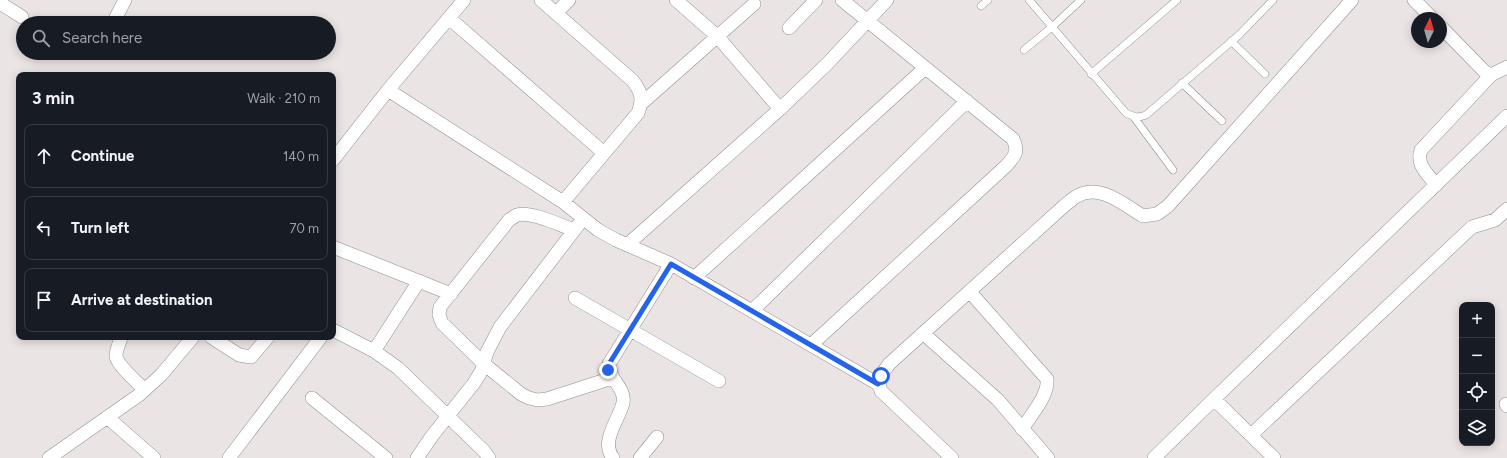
<!DOCTYPE html>
<meta charset="utf-8">
<style>
body{margin:0;font-family:Figtree,sans-serif;background:#242831;color:#f1f3f6}
.controls{position:absolute;right:12px;bottom:12px;display:grid;overflow:hidden;border-radius:8px;box-shadow:0 2px 10px #0003}
.controls button{width:36px;height:36px;display:grid;place-items:center;padding:0;border:0;border-bottom:1px solid #363941;background:#171b24;color:#f1f3f6;font:20px sans-serif}
.compass{position:absolute;left:1411px;top:12px;width:36px;height:36px;border-radius:50%;background:#171b24;box-shadow:0 2px 10px #0003;rotate:5deg}
.stop{position:absolute;width:12px;height:12px;margin:-9px;border:3px solid #2563eb;border-radius:50%;background:#fff}
.stop.end{background:#2563eb;border-color:#fff;box-shadow:0 1px 4px #0008}
.list{margin:0;padding:0;list-style:none}
h2{display:flex;justify-content:space-between;align-items:center;height:52px;margin:0;padding:0 16px;font-size:17px}
h2 small{font-size:13px;font-weight:400;color:#9ea1a6}
.list li{display:grid;grid-template-columns:26px 1fr auto;gap:12px;align-items:center;box-sizing:border-box;height:64px;margin:0 8px 8px;padding:0 8px;border:1px solid #363941;border-radius:8px}
.list b{display:block;font-size:15px;white-space:nowrap}
.list em{font-size:13px;font-style:normal;color:#9ea1a6}
.icon{flex:none;width:22px;height:22px;fill:none;stroke:currentColor;stroke-width:2;stroke-linecap:round;stroke-linejoin:round}
.map{position:relative;flex:none;width:1507px;height:458px;overflow:hidden}
.search{position:absolute;background:#171b24;box-shadow:0 2px 10px #0003;left:16px;top:16px;width:320px;height:44px;display:flex;align-items:center;gap:10px;box-sizing:border-box;padding:0 14px;border-radius:22px;color:#9ea1a6;font-size:15px}
.panel{position:absolute;background:#171b24;box-shadow:0 2px 10px #0003;left:16px;top:72px;width:320px;height:268px;border-radius:8px}
.map>svg:first-child{display:block}
.lines{fill:none;stroke-linecap:round;stroke-linejoin:round}
.service-casing{stroke:#938d8d;stroke-width:8}
.minor-casing{stroke:#938d8d;stroke-width:14}
.service{stroke:#fff;stroke-width:7}
.minor{stroke:#fff;stroke-width:13}
.route{stroke:#2563eb;stroke-width:5}
</style>
<div class="map">
<svg width="1507" height="458" viewBox="0 0 1507 458">
<rect width="100%" height="100%" fill="#ebe4e5"/>
<g class="lines">
<defs>
<path id="service" d="M1029 0 1126 113C1134 117 1139 118 1146 115L1239 35 1273 0
M981 6 988 0
M1231 41 1265 74
M1024 50 1052 27 1081 0
M1091 74 1177 0
M1182 83 1222 121
M1133 116 1173 170"/>
<path id="minor" d="M541 0 633 81C642 93 643 99 638 113L563 202
M676 0 717 36 780 109
M1414 0 1432 18
M0 3 22 17
M556 13 569 0
M449 18 604 153
M113 23 125 0
M1441 27 1485 72 1491 75 1507 67
M789 28 816 0
M388 90 563 202 598 230 616 240 671 264 878 384
M642 103 754 4
M333 160 388 90 464 0
M1436 185C1427 173 1416 165 1421 150L1491 75
M574 230C560 225 531 211 517 215 514 216 512 219 509 220L440 307 439 315 442 323 484 364 521 394 529 398 538 400 547 399 612 378
M627 245 780 109 827 64 887 0
M333 247 451 294
M694 278 925 68
M970 292 1047 379C1049 395 1031 415 1022 429
M575 298 719 381
M752 311 967 101
M333 330 374 351 398 368 484 451 489 458
M924 334 998 400 1048 458
M211 337 239 355 251 357 268 337
M121 338C119 344 116 350 116 356 117 365 138 383 145 390
M811 345 1006 166C1015 156 1019 152 1013 139L842 0
M374 351 419 281
M312 398 386 458
M1214 399 1507 116
M1506 404 1507 406
M107 417 154 458
M1251 435 1472 227 1495 220 1507 209
M49 458 139 395 161 375 193 337
M229 458 321 337
M417 458 432 436 474 383 482 370 487 352 500 327 579 224
M613 458C600 441 619 420 623 403 626 387 608 380 609 364L671 264
M640 458 657 437
M952 458 881 391C876 379 883 373 889 364L1064 206C1068 203 1072 199 1077 196 1100 183 1124 205 1143 216L1157 214 1168 206 1352 0
M1154 458 1214 399 1274 458"/>
</defs>
<use href="#service" class="service-casing"/>
<use href="#minor" class="minor-casing"/>
<use href="#service" class="service"/>
<use href="#minor" class="minor"/>
</g>
<g class="lines">
<path class="route" d="M608 370 609 364 671 264 878 384 881 376"/>
</g>
</svg>
<div class="controls">
<button>+</button>
<button>−</button>
<button><svg class="icon" aria-label="locate" viewBox="0 0 24 24"><circle cx="12" cy="12" r="6"/><path d="M12 2v4M12 18v4M2 12h4M18 12h4"/></svg></button>
<button><svg class="icon" aria-label="layers" viewBox="0 0 24 24"><path d="M12 4l9 5-9 5-9-5zM3 14l9 5 9-5"/></svg></button>
</div>
<svg class="compass" viewBox="-18 -18 36 36"><path d="M0-13l5 13h-10z" fill="#e53935"/><path d="M0 13l5-13h-10z" fill="#9ea1a6"/></svg>
<div class="stop" style="left:881px;top:376px"></div>
<div class="stop end" style="left:608px;top:370px"></div>
<div class="search"><svg class="icon" aria-label="search" viewBox="0 0 24 24"><circle cx="10" cy="10" r="6"/><path d="M15 15l6 6"/></svg>Search here</div>
<section class="panel">
<h2>3 min<small>Walk · 210 m</small></h2>
<ul class="list">
<li><svg class="icon" aria-label="ahead" viewBox="0 0 24 24"><path d="M12 20V5M6 11l6-6 6 6"/></svg><div><b>Continue</b></div><em>140 m</em></li>
<li><svg class="icon" aria-label="left" viewBox="0 0 24 24"><path d="M17 20v-9H6M10 6l-5 5 5 5"/></svg><div><b>Turn left</b></div><em>70 m</em></li>
<li><svg class="icon" aria-label="arrive" viewBox="0 0 24 24"><path d="M6 21V4h12l-3 4 3 4H6"/></svg><div><b>Arrive at destination</b></div></li>
</ul>
</section>
</div>
